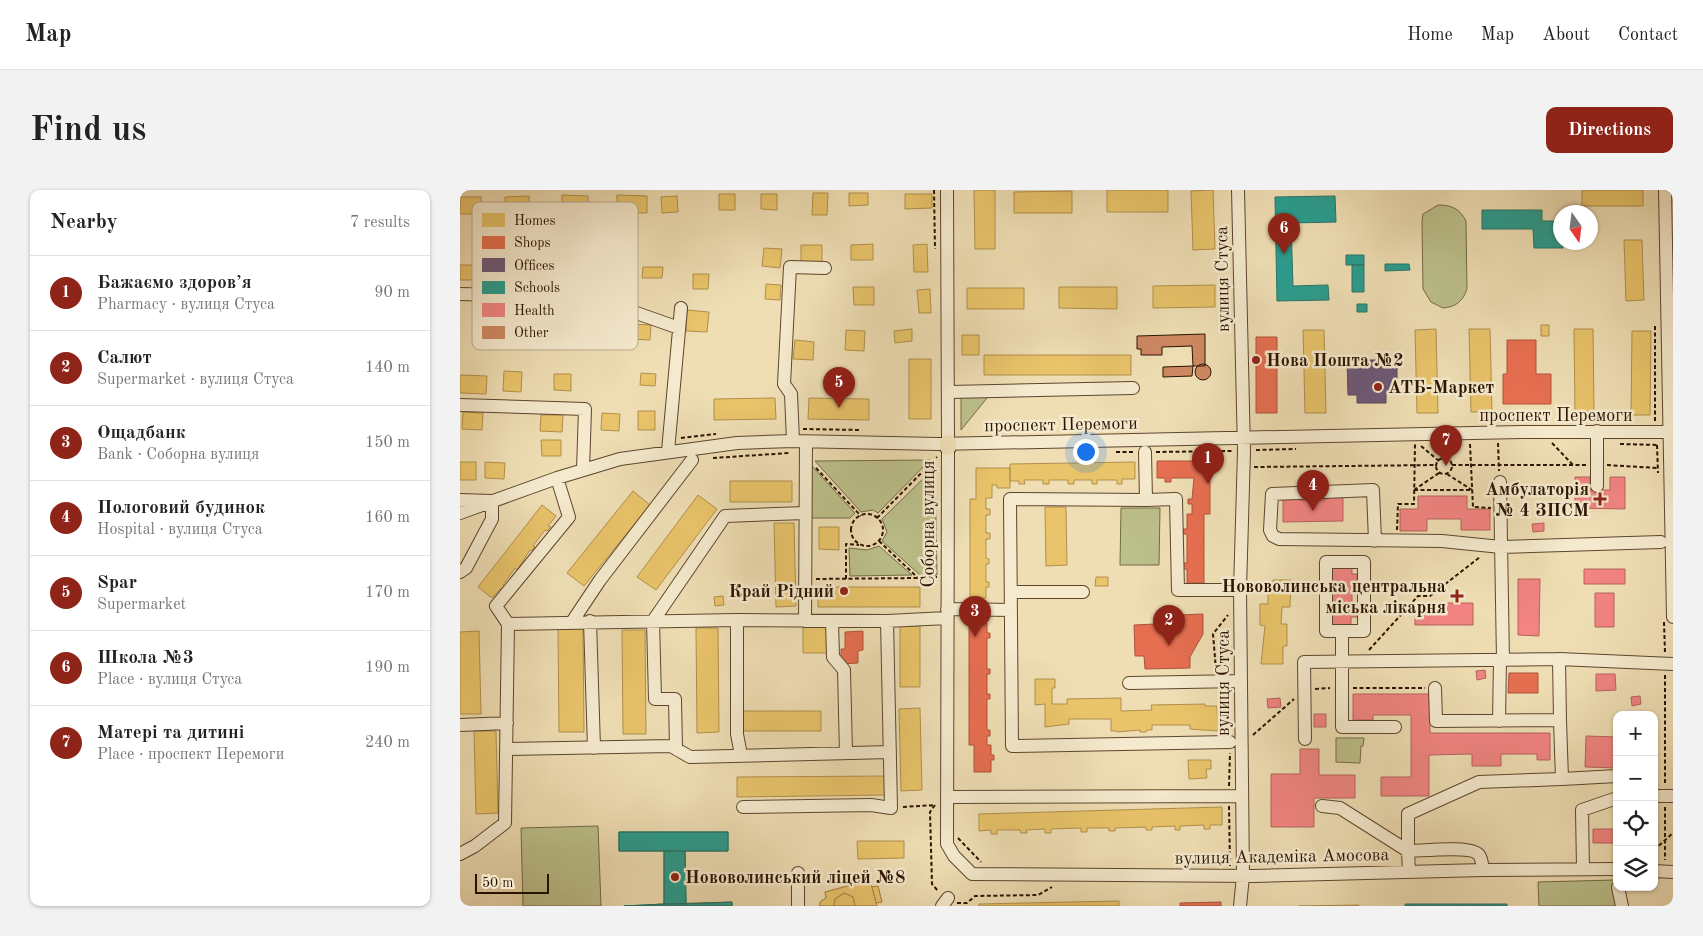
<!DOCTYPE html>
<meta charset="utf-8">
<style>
body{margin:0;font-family:"Old Standard TT",serif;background:#f2f2f2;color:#222}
.controls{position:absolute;right:15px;bottom:15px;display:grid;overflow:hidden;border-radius:10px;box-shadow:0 1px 4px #0004}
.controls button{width:45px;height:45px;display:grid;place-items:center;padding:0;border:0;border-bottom:1px solid #e0e0e0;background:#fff;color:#222;font:25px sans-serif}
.compass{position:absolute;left:1093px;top:15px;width:45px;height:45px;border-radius:50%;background:#fff;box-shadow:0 1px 4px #0004;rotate:166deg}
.scale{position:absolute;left:15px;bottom:12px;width:74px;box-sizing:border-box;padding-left:5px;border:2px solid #2b1302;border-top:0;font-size:14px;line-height:18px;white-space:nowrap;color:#2b1302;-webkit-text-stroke:4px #f5eace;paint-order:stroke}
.you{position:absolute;left:625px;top:261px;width:18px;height:18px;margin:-12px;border:4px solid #fff;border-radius:50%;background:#1a73e8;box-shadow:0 0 0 8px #1a73e833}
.badge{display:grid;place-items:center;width:32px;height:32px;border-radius:50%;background:#8f2418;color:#fff;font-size:16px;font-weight:700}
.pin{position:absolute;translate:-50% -41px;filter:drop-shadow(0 1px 2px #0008)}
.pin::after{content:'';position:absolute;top:26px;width:18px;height:15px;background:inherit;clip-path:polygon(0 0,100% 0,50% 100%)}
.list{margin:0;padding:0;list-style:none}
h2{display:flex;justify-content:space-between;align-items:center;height:65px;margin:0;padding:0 20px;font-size:21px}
h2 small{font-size:16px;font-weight:400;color:#767676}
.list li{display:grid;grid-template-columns:32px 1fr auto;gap:15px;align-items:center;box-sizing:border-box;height:75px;padding:0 20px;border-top:1px solid #e0e0e0}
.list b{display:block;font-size:19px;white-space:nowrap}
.list p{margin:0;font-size:16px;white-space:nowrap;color:#767676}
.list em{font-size:16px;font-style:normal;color:#767676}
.icon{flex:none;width:28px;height:28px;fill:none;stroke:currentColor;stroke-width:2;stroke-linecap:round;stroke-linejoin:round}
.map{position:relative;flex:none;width:1213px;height:716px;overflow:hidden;border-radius:10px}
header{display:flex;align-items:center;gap:30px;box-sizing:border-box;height:70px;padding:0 25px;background:#fff;border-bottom:1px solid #e0e0e0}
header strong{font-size:24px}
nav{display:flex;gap:28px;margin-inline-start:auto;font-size:18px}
.intro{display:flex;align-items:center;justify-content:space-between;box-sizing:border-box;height:120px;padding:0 30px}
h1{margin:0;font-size:35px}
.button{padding:12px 22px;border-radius:10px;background:#8f2418;color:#fff;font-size:18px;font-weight:700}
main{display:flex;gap:30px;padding:0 30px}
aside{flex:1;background:#fff;border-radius:10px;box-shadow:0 1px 4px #0004}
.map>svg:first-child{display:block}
.green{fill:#bcc08b;stroke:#746a46}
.homes{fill:#e9c46a;stroke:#b08f4b}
.shops{fill:#e76f51;stroke:#af5339}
.offices{fill:#6d597a;stroke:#594456}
.schools{fill:#2a9d8f;stroke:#2a7465}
.health{fill:#f28482;stroke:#b6625c}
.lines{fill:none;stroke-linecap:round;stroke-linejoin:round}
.stream{stroke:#6e7867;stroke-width:3}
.building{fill:#cd8861;stroke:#2b1302}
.minor-casing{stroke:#5c462e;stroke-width:14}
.major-casing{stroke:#2b1302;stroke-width:18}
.path{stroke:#2b1302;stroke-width:2;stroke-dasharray:4 2.5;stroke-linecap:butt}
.minor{stroke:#f5eace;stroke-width:12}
.major{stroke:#efdeb4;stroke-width:16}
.poi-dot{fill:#8f2418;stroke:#f5eace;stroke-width:2}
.labels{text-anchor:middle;stroke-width:5;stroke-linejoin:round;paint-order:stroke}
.street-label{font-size:18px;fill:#2b1302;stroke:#f5eace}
.poi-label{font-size:18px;font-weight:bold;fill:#2b1302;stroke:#f5eace;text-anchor:start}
.key{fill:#f5eace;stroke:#b8aa91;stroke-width:1}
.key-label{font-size:14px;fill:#2b1302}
</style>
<header>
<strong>Map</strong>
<nav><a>Home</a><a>Map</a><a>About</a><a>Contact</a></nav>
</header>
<div class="intro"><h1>Find us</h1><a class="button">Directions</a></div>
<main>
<aside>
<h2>Nearby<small>7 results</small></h2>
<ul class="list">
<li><span class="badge">1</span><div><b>Бажаємо здоровʼя</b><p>Pharmacy · вулиця Стуса</p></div><em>90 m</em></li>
<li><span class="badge">2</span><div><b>Салют</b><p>Supermarket · вулиця Стуса</p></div><em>140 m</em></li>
<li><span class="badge">3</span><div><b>Ощадбанк</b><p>Bank · Соборна вулиця</p></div><em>150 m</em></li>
<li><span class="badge">4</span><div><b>Пологовий будинок</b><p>Hospital · вулиця Стуса</p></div><em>160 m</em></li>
<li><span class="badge">5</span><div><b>Spar</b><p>Supermarket</p></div><em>170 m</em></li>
<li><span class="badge">6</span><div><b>Школа №3</b><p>Place · вулиця Стуса</p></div><em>190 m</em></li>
<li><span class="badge">7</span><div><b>Матері та дитині</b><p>Place · проспект Перемоги</p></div><em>240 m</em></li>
</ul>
</aside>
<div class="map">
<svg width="1213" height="716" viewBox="0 0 1213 716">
<rect width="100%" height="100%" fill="#efdeb4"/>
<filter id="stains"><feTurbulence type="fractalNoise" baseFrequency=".004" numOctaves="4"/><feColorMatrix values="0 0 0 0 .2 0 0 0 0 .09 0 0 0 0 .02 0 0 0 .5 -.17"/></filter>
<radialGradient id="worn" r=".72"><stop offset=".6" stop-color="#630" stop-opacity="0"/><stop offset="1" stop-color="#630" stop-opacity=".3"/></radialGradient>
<path class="green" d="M978 15C992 15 1000 19 1006 31L1007 99C1003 111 996 117 983 118L971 112 963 99 962 31 963 24Z
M501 203H531L501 240Z
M470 270 418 323 413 320 401 322 355 271Z
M351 275 395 323 390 328H351Z
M475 277 477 385H460L422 351 427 342 422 329Z
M661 318H700L699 375H660Z
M419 356 452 385 390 386 389 358 407 360Z
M876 548H904L903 556H901L900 573 876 572Z
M138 636 141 716H63L61 638Z
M1154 690 1158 716H1079L1078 692Z"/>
<path class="homes" d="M514 0H535V59H515Z
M647 0H708V22H647Z
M753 0 755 59 733 60 731 1Z
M1122 0H1183V16H1122Z
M612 1V23H554V2Z
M353 3H368L367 25H352Z
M389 3H408V15L389 16Z
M259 4H275V20H259Z
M301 4H317V20L301 19Z
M445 4H472V18L445 19Z
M102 5 128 6V21H102Z
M157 5 187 6V23L157 22Z
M69 6V19H45V7Z
M217 6 218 22 202 23 201 7Z
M0 7H21V24H0Z
M1164 50H1182L1184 110 1166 111Z
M413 54V70H391V55Z
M467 54 468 82H454L453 55Z
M341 55H362V73H341Z
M304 58 322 59 320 78 302 76Z
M0 75H16V90H0Z
M183 77H203L202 88H182Z
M233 84H249L248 99H233Z
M306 94 321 95 320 110 305 109Z
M755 95V117L693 118V96Z
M393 97H414V115H394Z
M599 97H657V119L599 118Z
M507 98H564V119H507Z
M470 99 471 123H459L457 100Z
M227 120 249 122 247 142 226 141Z
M171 134 191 135 190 150 170 149Z
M1081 135H1089V146H1081Z
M452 139V151L435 153 434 141Z
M976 139 978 223H957L955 140Z
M1009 139H1030L1032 222H1011Z
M1114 139H1133L1134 222H1115Z
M386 140 405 141 404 161 385 160Z
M843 140H864L866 223H845Z
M1172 141H1191L1190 225H1171Z
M502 145H519V165H502Z
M335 150 354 152 353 170 333 169Z
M524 165H671V185H524Z
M449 169H471V229H449Z
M44 181 62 182 61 202 43 201Z
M181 183 196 184 195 196 180 195Z
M94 184H111V201L94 200Z
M0 185 27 186 26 204 0 203Z
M315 208 316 229 254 230V209Z
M349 208 409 209V230L348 229Z
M178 221H195V240H178Z
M3 222 23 223 22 240 2 239Z
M142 223 160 224 159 241 141 240Z
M81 225H103L102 242 80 241Z
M81 250H101V266H82Z
M0 272H16V290H0Z
M25 272 45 273 44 289 25 288Z
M675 272V289H662V294H657V290H637V294H632V290H614V294H608V290H589V294H583V290H564L565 294H559V291H550V274Z
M516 278H550V298H537V295H532V308H526V319H530V325H526V343H530V349H526V368L529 369V374H526V392H529V397H526V408H510V309H516Z
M270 291H332V312H270Z
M173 301 190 315 124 396 107 383Z
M238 305 257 319 196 400 177 387Z
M82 315 96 326 88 336 91 337 87 341 85 340 73 356 75 357 71 361 70 360 57 380 55 378 43 395 45 396 42 400 40 399 32 408 18 397Z
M585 317H606L607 375 586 376Z
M314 333H334L336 416 316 417Z
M359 337H379V360L359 359Z
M636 387H648V396H635Z
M813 390H831L830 417H822L821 434H827V456H823V474H801L805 436 800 435V414H808V395H813Z
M358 397H460V417H358Z
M263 406 264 415 255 416 254 407Z
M343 436H367V463H343Z
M440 436H460V497H440Z
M123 438 124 542H99L98 439Z
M236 438H258L259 542 237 543Z
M162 440H185L186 544H163Z
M19 441 21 524H0V442Z
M575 489H595V498H592V514H607V509L661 508V521L692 520 691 515 745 514V516H757L758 541 730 539V535H692V540H687L686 542H680V540L657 542V541H651V529H609V534L585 537V514L575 515Z
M460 518 462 600 441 601 439 519Z
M279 521H361V541H279Z
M14 541H36L38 623 16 624Z
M728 570H751V579H746L747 588 729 589Z
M425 586V605L277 607V587Z
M762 617V635H750V639H744V635L720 636V640H715V636L692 637V640H686V637L655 638V641H649V638H627V642H621V638L591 639V643H585V639L566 640 567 643H561L560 640H537V644H531V640L519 641V624Z
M397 651H444V668L398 669Z
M410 690 412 697 418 696 422 712 416 713 417 716H395L393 707 384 703 375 709 374 716H359L361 711 366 708 365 702Z
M410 690 417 716H359L361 711 366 708 365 702Z
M418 696 422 712 416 713 412 697Z
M384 703 393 707 395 716H374L375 709Z
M659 711V716H519V714Z
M899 715V716H839Z"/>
<path class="shops" d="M796 147H817V223H796Z
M1047 150H1076V184H1091V214H1043V184H1047Z
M697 271H750V324H744V393H727V379H722V373H727V344H723V339H727V324H732V314H728V309H732L734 288H711V292H705V288H697Z
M743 424V444L730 467V478L685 479 684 466H675L674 435 717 433V425Z
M509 433H527V443H530V448H527V479H530V484H527V504H530V509H527V540H530V546H527V555H531V565H534V570H531V582H514V555H509Z
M403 441V460L398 461V473L381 474V459H385V442Z
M1049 483H1078V503H1048Z
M761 712V716H720V713Z"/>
<path class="offices" d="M887 170H937V204H926V213H897V205H888Z"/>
<path class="schools" d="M875 6 876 32 831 33 833 96 868 95 869 110 817 111 815 7Z
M1022 20H1082V31H1100V52H1103V58H1074L1073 39H1022Z
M886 65H904V75H886Z
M925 74H949L950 80 925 81Z
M892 75H904V102H892Z
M897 114H907V122H897Z
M159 642H268V661H225L226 714 272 712V716H164L204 714V661H159Z
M159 642H268V661H159Z
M204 661H225L226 714H204Z
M272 712V716H164L204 714Z
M945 714H1047V716H945Z"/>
<path class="health" d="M1115 287H1130V300H1150V287H1165V319L1115 318Z
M865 306H883V331L823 332V307H839V310H865Z
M958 306H1007V319H1030V340H1001V329H967V341H940V319H958Z
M1084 333V341L1073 342 1072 334Z
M871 373 892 374V384H897V391H892V419H897V427H891V438H870Z
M1124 379H1165V394H1124Z
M1058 389H1080L1079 446 1058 445Z
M1135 403H1154V437H1135Z
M955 413H1013V435H955Z
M1025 480 1026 488 1017 490 1016 481Z
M1136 484H1155L1156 500 1136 501Z
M893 504H970V543H1090V570H1077V564H1041V576H1012V564L969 565V606H921V587H951V525H913V530H893Z
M1180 506 1181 514 1172 516 1171 507Z
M820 508 821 517 808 518 807 509Z
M854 524H866V537H854Z
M1126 546 1157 547V578L1125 577Z
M840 559H859V585H895V608H854V637H811V584H840Z
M1133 639H1157V653H1133Z"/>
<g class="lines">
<path class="stream" d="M1155 685 1156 695"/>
</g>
<path class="building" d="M745 144V176H733L732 156 702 157V165H681V159H677V146Z
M735 182a8 8 0 1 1 16 0a8 8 0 1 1-16 0Z
M733 176 732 186 703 187V177Z"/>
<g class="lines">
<defs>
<path id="minor" d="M487 0 488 253
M778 0 784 261 780 400 783 686 780 716
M1205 0 1213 427
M0 104 131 107 219 138
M489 202 673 198
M0 215 125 219 123 280
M1137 241V296
M333 251 331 204 324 194 330 77 365 78
M488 257 487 654 494 666 512 684 794 686 1023 680 1157 679
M208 261 221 118
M685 262 686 310 550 309 552 556 770 552
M1040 292 1043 470
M0 310 32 311V329L6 378 0 382
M686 310 716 309 718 400H780
M0 323 97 288 160 269 277 253 333 251 478 254 1061 242H1213
M915 351 913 300 812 304 810 340 813 346 819 349 982 351 1041 357 1201 352
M866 372H904V441H866Z
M551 402H623
M487 419 551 420
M277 430V544L281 565
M130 431 134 558
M345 431 346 252
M372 431 373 467 384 480 386 563
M112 432 140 390 232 270
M48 434 36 416 109 327 97 288
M882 441V537H935
M669 493 781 491
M975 498 976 531 1100 530 1099 469
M1039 531 1040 470
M0 535 47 533
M845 549 844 472 1099 469 1213 474
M47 559 211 556 230 567 430 562
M216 559 215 509H195L193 431 265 326 345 323
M1102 589 1157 586
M1194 606H1213
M487 607 781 606
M862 616 880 618 948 661
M283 617 411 615 431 618 427 431 487 428
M948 661V624L1019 592 1102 589 1100 530
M0 664 15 656 45 633 48 434 277 430 427 431
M1123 679 1122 620 1157 608
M1194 681 1213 682
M949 682 948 661C961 661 1012 655 1019 665 1022 669 1022 675 1023 680
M1158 697 1162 716
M338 716V683
M482 716 488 708"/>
<path id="major" d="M488 253V257"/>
</defs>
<use href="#minor" class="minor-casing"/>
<use href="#major" class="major-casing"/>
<path class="path" d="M474 0 475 59
M1195 231V136
M343 239 401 240
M221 248 256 244
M1038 253 1039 281
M1092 253 1113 275
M1010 254 1013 317 1031 318
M1160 254 1198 255
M1197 255 1198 283
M961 256 979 271
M796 260 836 259
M656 262H673
M696 262 773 261
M253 268 329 263
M976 276a8 8 0 1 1 16 0a8 8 0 1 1-16 0Z
M988 270 997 255
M992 275H1127
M1147 275 1197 278
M794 277 976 275
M356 278 401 326
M987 284 1012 300
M954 300H1012
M954 300 979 283
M391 340a16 16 0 1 1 32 0a16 16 0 1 1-32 0Z
M417 328 477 267
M937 340 938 314H954L955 254
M419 351 458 388 477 387
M356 389 458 388
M386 389V354L399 355
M1204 432 1205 463
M909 460 958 406H970L1020 367
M756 480 753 444 768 425
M1205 485V595
M893 498H965
M855 499 870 498
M793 545 834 509
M769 596 770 563
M475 615 470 622 472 694 478 701
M769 616 770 676
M443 617 475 615
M1205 617V670
M498 648 521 672
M1194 660 1213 643
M497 713H507L515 706 578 705 592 697"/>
<use href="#minor" class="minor"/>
<use href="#major" class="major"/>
</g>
<g class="poi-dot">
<circle cx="796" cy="170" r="5"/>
<circle cx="918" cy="197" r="5"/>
<path d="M1137.5 301.5h5v5h5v5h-5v5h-5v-5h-5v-5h5z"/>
<circle cx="384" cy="401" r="5"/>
<path d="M994.5 398.5h5v5h5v5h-5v5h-5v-5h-5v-5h5z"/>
<circle cx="215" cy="687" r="5"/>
</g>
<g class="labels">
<g class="street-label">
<text transform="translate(762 89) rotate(-91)" y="6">вулиця Стуса</text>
<text x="1096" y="231">проспект Перемоги</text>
<text transform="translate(601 234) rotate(-1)" y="6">проспект Перемоги</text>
<text transform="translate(468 334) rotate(-90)" y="6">Соборна вулиця</text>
<text transform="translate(763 493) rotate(-90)" y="6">вулиця Стуса</text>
<text transform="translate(822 666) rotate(-1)" y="6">вулиця Академіка Амосова</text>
</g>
<g class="poi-label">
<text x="806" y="176">Нова Пошта №2</text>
<text x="928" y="203">АТБ-Маркет</text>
<text x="1129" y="305" text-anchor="end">Амбулаторія<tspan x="1129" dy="21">№ 4 ЗПСМ</tspan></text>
<text x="986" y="402" text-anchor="end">Нововолинська центральна<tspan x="986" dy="21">міська лікарня</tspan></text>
<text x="374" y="407" text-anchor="end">Край Рідний</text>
<text x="225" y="693">Нововолинський ліцей №8</text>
</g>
</g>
<rect x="12" y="12" width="166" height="148" rx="8" class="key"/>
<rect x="22" y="23" width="23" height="14" fill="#e9c46a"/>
<rect x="22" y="46" width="23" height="13" fill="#e76f51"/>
<rect x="22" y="68" width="23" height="14" fill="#6d597a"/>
<rect x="22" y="91" width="23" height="13" fill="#2a9d8f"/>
<rect x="22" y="113" width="23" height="14" fill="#f28482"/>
<rect x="22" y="136" width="23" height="13" fill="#cd8861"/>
<g class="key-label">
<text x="54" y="35">Homes</text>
<text x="54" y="57">Shops</text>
<text x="54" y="80">Offices</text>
<text x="54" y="102">Schools</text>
<text x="54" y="125">Health</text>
<text x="54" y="147">Other</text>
</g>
<rect width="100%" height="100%" filter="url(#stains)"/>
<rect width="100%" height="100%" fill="url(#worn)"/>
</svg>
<div class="controls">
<button>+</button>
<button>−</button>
<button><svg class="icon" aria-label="locate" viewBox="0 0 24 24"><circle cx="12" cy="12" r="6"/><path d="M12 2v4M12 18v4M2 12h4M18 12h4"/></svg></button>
<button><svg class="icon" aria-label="layers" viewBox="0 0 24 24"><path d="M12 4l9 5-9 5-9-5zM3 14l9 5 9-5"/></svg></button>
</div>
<svg class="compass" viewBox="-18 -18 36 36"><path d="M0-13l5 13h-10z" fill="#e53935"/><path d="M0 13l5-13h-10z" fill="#767676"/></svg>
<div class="scale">50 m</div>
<div class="you"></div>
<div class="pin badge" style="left:748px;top:294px">1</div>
<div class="pin badge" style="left:709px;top:456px">2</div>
<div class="pin badge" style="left:515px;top:447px">3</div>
<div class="pin badge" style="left:853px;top:321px">4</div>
<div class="pin badge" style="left:379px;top:218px">5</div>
<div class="pin badge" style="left:824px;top:64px">6</div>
<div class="pin badge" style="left:986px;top:276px">7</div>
</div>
</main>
